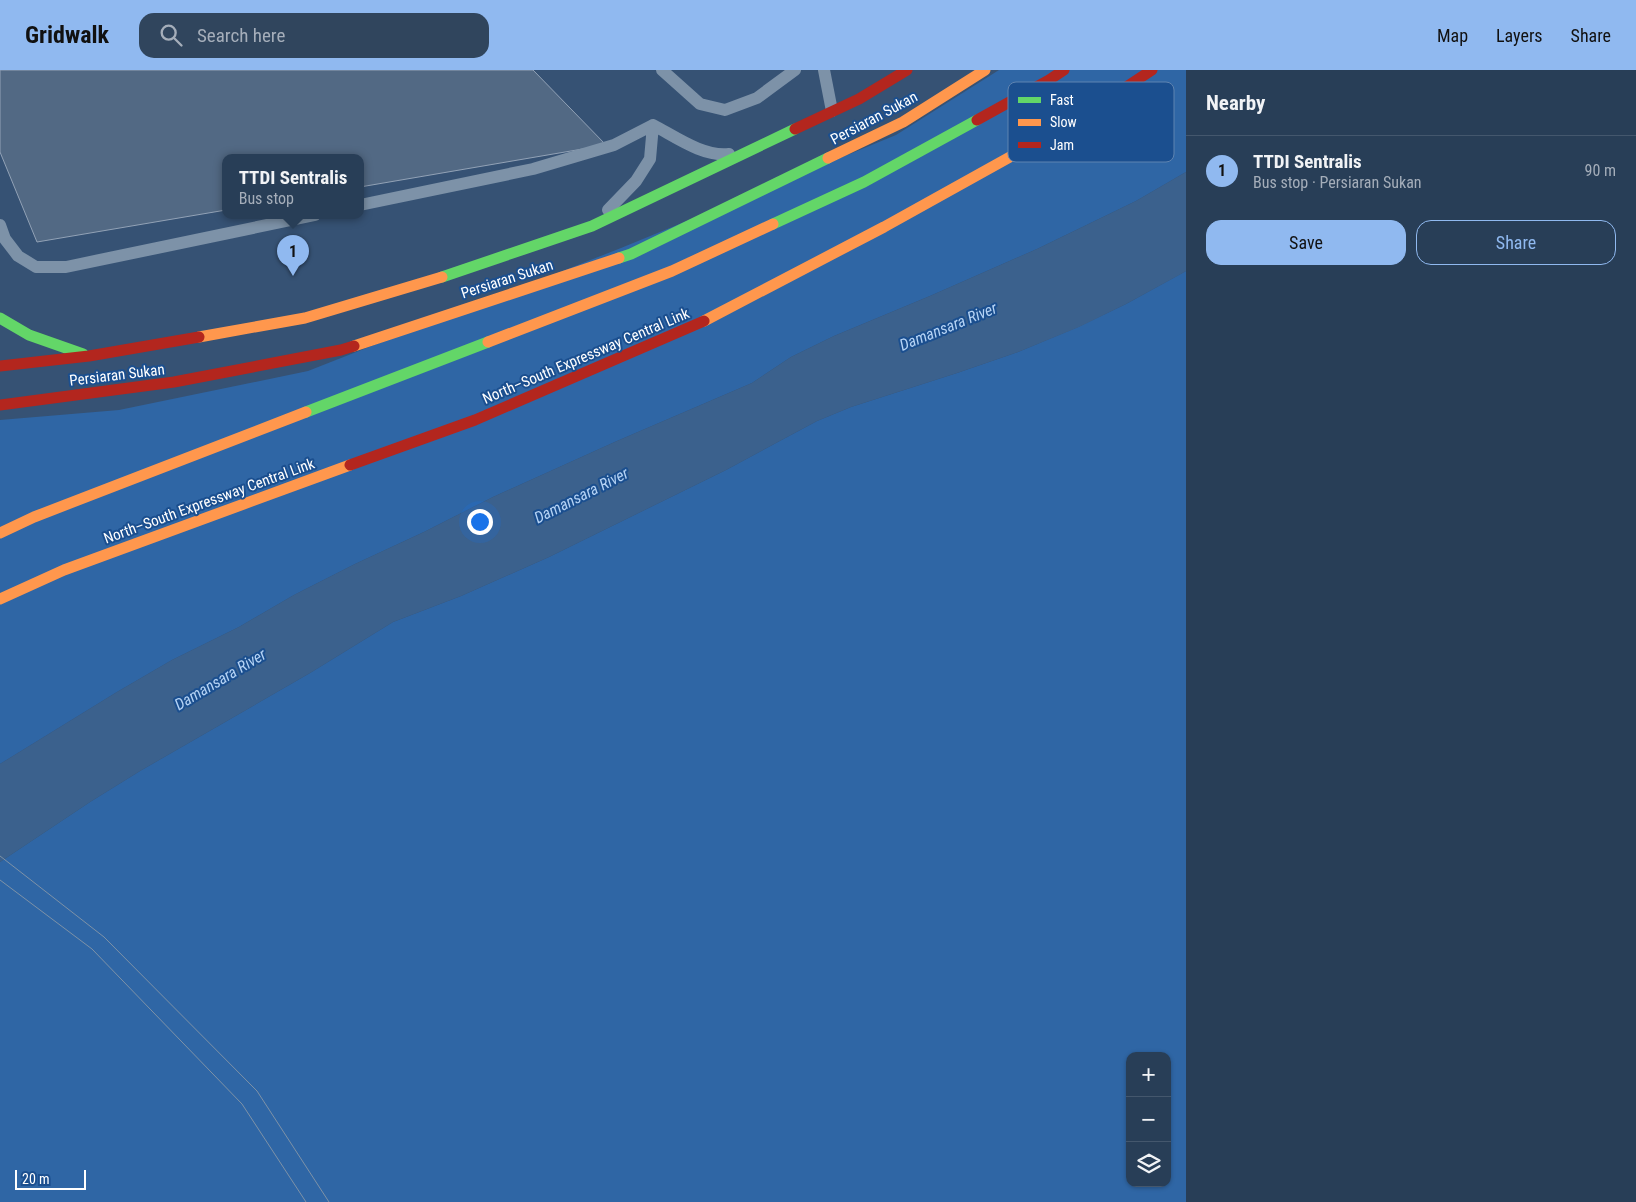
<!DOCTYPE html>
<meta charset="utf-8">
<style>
body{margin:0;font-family:"Roboto Condensed",sans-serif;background:#30455d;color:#f1f3f6}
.controls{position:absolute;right:15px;bottom:15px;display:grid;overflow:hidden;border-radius:10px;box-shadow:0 1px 4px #0004}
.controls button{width:45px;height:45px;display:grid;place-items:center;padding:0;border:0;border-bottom:1px solid #44576d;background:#283e57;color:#f1f3f6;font:25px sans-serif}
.scale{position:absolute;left:15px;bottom:12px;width:71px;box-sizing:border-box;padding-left:5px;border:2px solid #fff;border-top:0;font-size:14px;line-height:18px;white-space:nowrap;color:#fff;-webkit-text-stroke:4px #1b4f8f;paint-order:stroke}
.you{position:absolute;left:479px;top:451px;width:18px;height:18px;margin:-12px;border:4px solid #fff;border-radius:50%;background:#1a73e8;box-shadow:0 0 0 8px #1a73e833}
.badge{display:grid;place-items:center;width:32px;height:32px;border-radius:50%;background:#90b9f0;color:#111;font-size:16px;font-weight:700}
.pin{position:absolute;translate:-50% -41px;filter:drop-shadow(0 1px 2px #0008)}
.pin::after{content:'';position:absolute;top:26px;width:18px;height:15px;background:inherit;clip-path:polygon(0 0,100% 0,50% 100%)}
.popup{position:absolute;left:222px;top:84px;width:142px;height:65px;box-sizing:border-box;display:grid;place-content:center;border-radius:10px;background:#283e57;filter:drop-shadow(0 1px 4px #0005);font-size:16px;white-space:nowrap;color:#a5aeba}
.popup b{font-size:19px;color:#f1f3f6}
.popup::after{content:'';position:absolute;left:50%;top:100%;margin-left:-10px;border:10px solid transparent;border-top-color:#283e57}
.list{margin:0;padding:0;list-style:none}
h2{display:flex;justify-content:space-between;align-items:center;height:65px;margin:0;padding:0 20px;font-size:21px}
h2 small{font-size:16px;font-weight:400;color:#a5aeba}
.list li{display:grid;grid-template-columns:32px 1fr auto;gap:15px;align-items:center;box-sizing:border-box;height:70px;padding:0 20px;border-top:1px solid #44576d}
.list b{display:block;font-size:19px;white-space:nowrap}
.list p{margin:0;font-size:16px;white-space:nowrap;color:#a5aeba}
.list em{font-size:16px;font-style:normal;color:#a5aeba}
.actions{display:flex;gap:10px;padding:15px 20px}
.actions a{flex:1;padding:11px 0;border:1px solid #90b9f0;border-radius:15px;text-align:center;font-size:18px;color:#90b9f0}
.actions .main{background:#90b9f0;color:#111}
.icon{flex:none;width:28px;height:28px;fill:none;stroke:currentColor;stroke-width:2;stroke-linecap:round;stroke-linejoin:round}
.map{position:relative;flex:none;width:1186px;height:1132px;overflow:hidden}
header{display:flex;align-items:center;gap:30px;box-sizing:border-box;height:70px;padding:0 25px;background:#90b9f0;color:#111}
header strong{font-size:24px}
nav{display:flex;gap:28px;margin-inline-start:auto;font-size:18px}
.search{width:350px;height:45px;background:#30455d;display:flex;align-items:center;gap:12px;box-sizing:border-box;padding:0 18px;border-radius:15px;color:#a5aeba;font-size:19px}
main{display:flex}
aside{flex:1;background:#283e57}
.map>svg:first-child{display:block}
.green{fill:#2f66a5;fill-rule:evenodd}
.water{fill:#3b618d}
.building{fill:#526984;stroke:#92a2b6}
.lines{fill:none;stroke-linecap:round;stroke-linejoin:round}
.lane{stroke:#7d92a8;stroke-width:12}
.fast{stroke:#63d668;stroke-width:11}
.slow{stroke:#ff974d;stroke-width:11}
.jam{stroke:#b3261e;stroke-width:11}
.tram{stroke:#7e92a7;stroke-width:1}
.labels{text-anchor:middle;stroke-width:4;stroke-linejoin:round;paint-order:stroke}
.street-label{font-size:15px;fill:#fff;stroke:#1b4f8f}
.water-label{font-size:16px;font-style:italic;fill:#b5d3f5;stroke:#1b4f8f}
.key{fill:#1b4f8f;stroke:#5f84b1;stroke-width:1}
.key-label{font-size:14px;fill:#fff}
</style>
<header>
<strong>Gridwalk</strong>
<div class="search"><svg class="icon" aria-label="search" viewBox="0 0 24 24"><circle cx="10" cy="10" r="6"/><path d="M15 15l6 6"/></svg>Search here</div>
<nav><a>Map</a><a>Layers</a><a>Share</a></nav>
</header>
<main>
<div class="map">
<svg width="1186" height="1132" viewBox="0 0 1186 1132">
<rect width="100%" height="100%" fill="#365274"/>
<path class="green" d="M999 0H1186V102L1136 131 1037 179 930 226 834 266 791 287 752 313 617 371 493 427 424 462 355 494 294 525 239 557 172 590 117 622 0 694V350L119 340 308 301 621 178 896 65Z
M1186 201V1132H0V792L90 732 140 701 310 603 393 552 461 526 549 487 726 400 817 351 851 337 957 303 1018 282 1078 257 1126 234ZM1130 986H1167V1113H1130Z"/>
<path class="water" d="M1186 102V201L1181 204 1126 234 1079 257 1018 282 957 303 851 337 817 351 726 400 549 487 461 526 393 552 310 603 140 701 90 732 0 792V694L117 622 172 590 239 557 294 525 355 494 424 462 493 427 617 371 752 313 791 287 834 266 930 226 1037 179 1136 131Z"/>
<path class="building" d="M0 0H533L606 75 360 117V87H226V140L37 172 0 82Z"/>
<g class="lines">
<path class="lane" d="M662 0 700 34 725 40 757 28 795 0
M824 0 832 41
M653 55C676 67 703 87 729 84
M360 135 533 99 614 75 653 55
M608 140 636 111 650 89 653 55
M0 155 5 169 18 186 36 197H66L315 145"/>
<path class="fast" d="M773 154 864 112 977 50
M619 188 631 184 828 88
M442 207 592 156 795 59
M0 248 29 265 83 284
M306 342 488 272"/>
<path class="slow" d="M828 88 903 52 985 0
M704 251 884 157 1044 68
M199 267 305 248 442 207
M488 272 672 201 773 154
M354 276 619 188
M0 463 34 447 306 342
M0 529 64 500 350 395"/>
<path class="jam" d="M977 50 1049 10 1064 0
M795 59 859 29 907 0
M1044 68 1075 51 1152 0
M0 296 89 286 199 267
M0 335 174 312 341 280 354 276
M350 395 475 350 704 251"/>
<path class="tram" d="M0 786 104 867 257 1021 329 1132
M0 810 92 879 242 1034 306 1132"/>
</g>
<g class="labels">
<g class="street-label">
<text transform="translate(874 48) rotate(-28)" y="5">Persiaran Sukan</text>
<text transform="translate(507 209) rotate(-18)" y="5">Persiaran Sukan</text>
<text transform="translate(586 286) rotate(-23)" y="5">North–South Expressway Central Link</text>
<text transform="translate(117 305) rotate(-7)" y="5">Persiaran Sukan</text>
<text transform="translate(209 431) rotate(-20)" y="5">North–South Expressway Central Link</text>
</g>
<g class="water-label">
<text transform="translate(948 256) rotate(-22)" y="6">Damansara River</text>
<text transform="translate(581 425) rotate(-27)" y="6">Damansara River</text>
<text transform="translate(220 609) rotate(-31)" y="6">Damansara River</text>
</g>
</g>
<rect x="1008" y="12" width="166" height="80" rx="8" class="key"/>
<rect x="1018" y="27" width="23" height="6" fill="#63d668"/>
<rect x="1018" y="49" width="23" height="7" fill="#ff974d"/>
<rect x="1018" y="72" width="23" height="6" fill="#b3261e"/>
<g class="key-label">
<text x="1050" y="35">Fast</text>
<text x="1050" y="57">Slow</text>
<text x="1050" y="80">Jam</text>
</g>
</svg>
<div class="controls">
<button>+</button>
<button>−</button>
<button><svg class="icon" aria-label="layers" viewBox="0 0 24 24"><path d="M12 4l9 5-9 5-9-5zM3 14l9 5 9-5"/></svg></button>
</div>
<div class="scale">20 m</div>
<div class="you"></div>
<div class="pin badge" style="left:293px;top:206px">1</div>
<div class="popup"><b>TTDI Sentralis</b>Bus stop</div>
</div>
<aside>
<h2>Nearby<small></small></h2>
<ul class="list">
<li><span class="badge">1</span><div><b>TTDI Sentralis</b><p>Bus stop · Persiaran Sukan</p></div><em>90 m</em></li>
</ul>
<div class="actions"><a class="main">Save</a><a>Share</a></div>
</aside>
</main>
